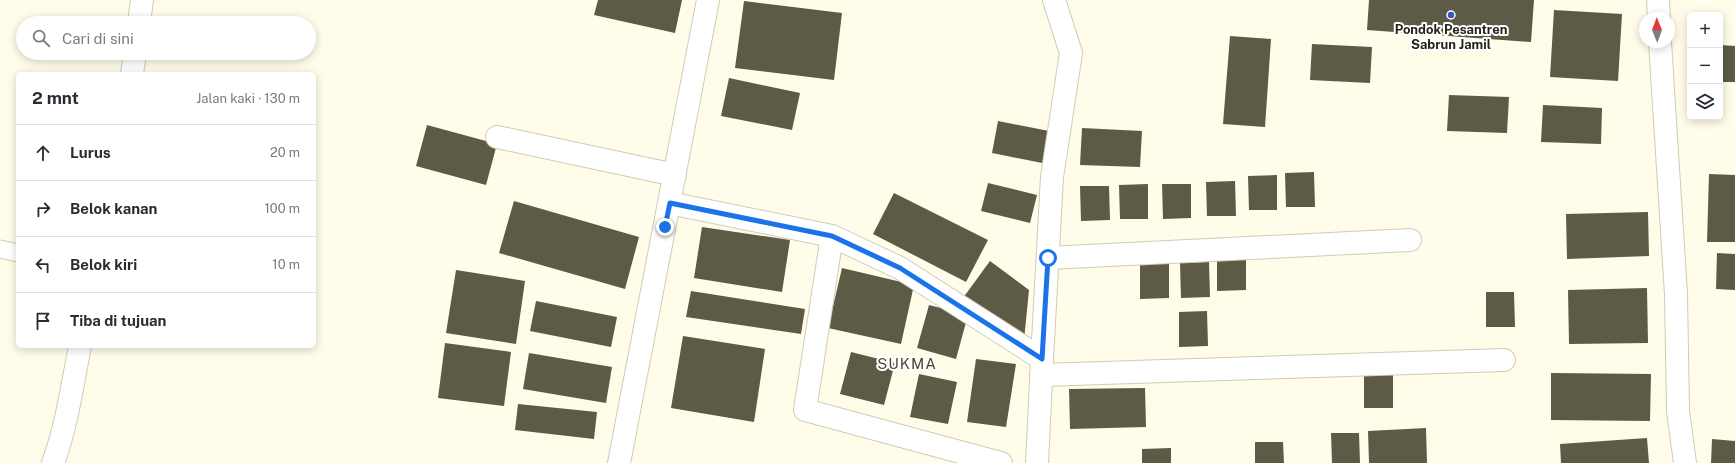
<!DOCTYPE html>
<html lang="id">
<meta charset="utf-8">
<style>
body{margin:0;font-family:"Public Sans",sans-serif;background:#f2f2f3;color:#2b2b33}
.controls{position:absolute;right:12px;top:12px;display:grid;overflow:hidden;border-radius:6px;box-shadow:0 2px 10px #0003}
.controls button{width:36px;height:36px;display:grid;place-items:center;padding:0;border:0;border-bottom:1px solid #e1e1e2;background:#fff;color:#2b2b33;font:20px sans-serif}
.compass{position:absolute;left:1639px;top:12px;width:36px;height:36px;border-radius:50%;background:#fff;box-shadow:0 2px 10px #0003;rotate:359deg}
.stop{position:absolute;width:12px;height:12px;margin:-9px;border:3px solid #1a73e8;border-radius:50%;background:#fff}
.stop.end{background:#1a73e8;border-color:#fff;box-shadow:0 1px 4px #0008}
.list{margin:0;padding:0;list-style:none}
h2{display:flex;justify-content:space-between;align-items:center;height:52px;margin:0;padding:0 16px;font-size:17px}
h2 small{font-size:13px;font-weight:400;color:#7c7c81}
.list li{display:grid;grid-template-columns:26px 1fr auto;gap:12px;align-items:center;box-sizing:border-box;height:56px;padding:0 16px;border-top:1px solid #e1e1e2}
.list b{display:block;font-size:15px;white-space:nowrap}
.list em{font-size:13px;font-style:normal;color:#7c7c81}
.icon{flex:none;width:22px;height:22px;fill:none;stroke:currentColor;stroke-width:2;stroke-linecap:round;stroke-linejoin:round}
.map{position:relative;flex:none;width:1735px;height:463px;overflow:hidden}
.search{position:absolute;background:#fff;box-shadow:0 2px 10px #0003;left:16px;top:16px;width:300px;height:44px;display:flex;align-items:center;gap:10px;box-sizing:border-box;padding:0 14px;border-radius:22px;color:#7c7c81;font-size:15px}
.panel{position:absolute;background:#fff;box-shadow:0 2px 10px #0003;left:16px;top:72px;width:300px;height:276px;border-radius:6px}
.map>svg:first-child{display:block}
.building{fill:#5d5a46}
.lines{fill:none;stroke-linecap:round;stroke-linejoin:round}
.service-casing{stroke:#cfccb5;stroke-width:19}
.minor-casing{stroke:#cfccb5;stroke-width:24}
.service{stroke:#fff;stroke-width:17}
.minor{stroke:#fff;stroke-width:22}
.route{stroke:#1a73e8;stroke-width:5}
.poi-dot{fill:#3256c6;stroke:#fff;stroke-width:1.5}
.labels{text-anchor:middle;stroke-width:4;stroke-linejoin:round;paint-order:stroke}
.poi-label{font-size:13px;font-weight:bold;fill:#25241b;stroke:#fff}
.quarter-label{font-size:15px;letter-spacing:1px;fill:#4a4733;stroke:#fff}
</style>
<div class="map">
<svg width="1735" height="463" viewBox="0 0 1735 463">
<rect width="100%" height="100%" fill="#fffce9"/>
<path class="building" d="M598 0H682L675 33 594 15Z
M1369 0H1534L1531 42 1367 30Z
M744 1 842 13 834 80 735 68Z
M1554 10 1622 14 1618 81 1550 77Z
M1230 36 1271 39 1265 127 1223 124Z
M1312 44 1372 47 1370 83 1310 80Z
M1720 45 1735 46V82H1720Z
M729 78 800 93 792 130 721 116Z
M1449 95 1509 97 1507 133 1447 131Z
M1543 105 1602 108 1601 144 1541 142Z
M998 121 1054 132 1047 164 992 153Z
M427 125 497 144 486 185 416 166Z
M1082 128 1142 131 1140 167 1080 165Z
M1314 172 1315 207H1286L1285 173Z
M1709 174 1735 175V242H1707Z
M1277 175V210H1249L1248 176Z
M1235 181 1236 216H1207L1206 182Z
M988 183 1037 195 1030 223 981 211Z
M1148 184V219H1120L1119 185Z
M1162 184H1191V218L1163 219Z
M1080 186H1109L1110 220 1081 221Z
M894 193 988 240 966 282 873 234Z
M514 201 639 237 625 289 499 253Z
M1648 212 1649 256 1567 259 1566 214Z
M702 227 790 240 782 292 694 278Z
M1717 253 1735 254V290L1716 289Z
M1217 256H1246V290L1217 291Z
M990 261 1029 290 1024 340 963 298Z
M1209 262 1210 297 1181 298 1180 263Z
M1140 263H1169V298L1140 299Z
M842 268 914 285 901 344 828 328Z
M456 270 525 281 516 344 446 333Z
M1647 288 1648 343 1569 344 1568 290Z
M691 291 805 309 801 334 686 317Z
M1486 292H1514L1515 327H1486Z
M536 301 617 317 611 347 530 331Z
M929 305 968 315 956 359 917 348Z
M1207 311 1208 346 1179 347V312Z
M683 336 765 349 754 422 671 408Z
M445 343 511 352 504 406 438 398Z
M851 352 895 363 884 405 840 394Z
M529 353 612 367 606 403 523 389Z
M976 359 1016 364 1006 427 967 422Z
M1393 373V408H1364V374Z
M1551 373 1651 374 1650 421 1551 420Z
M919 374 957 382 948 424 910 417Z
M1145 388 1146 427 1070 429 1069 389Z
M518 404 597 412 594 439 515 430Z
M1426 428 1427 463H1369L1368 431Z
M1331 433H1359L1360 463H1332Z
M1647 438 1649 463H1561L1560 444Z
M1712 439 1735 441V463H1711Z
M1255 442H1283L1284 463H1255Z
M1171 448V463H1142V449Z"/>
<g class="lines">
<defs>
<path id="service" d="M0 249 18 253"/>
<path id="minor" d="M1658 0 1659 18
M139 23 142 0
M1660 42 1676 294 1678 411 1685 463
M132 74 135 53
M497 137 675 175
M669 203 832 236 900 268 1042 359
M832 236 805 410 1001 463
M1048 258 1410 240
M1041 375 1504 360
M53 463C67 425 72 386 80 346
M619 463 708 0
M1037 463 1042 359 1052 177 1071 53 1054 0"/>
</defs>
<use href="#service" class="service-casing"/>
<use href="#minor" class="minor-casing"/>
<use href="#service" class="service"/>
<use href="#minor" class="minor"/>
</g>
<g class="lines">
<path class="route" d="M665 227 670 203 832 236 900 268 1042 359 1048 258"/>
</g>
<circle class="poi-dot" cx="1451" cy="15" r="4"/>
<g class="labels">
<g class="poi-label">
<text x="1451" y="34">Pondok Pesantren<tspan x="1451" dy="15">Sabrun Jamil</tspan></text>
</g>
<g class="quarter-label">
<text x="907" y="369">SUKMA</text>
</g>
</g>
</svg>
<div class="controls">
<button>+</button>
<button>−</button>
<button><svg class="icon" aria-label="layers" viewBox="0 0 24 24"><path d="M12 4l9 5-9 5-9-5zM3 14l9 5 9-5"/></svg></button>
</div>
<svg class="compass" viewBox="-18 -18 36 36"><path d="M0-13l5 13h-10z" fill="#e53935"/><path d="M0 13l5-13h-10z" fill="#7c7c81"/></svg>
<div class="stop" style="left:1048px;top:258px"></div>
<div class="stop end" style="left:665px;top:227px"></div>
<div class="search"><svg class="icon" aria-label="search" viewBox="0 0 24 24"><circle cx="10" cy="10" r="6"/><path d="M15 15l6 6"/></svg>Cari di sini</div>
<section class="panel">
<h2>2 mnt<small>Jalan kaki · 130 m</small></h2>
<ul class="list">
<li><svg class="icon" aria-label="ahead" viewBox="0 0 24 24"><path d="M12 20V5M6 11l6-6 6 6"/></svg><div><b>Lurus</b></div><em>20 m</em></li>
<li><svg class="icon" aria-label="right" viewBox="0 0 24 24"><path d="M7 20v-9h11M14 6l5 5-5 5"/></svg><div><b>Belok kanan</b></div><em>100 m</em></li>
<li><svg class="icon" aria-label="left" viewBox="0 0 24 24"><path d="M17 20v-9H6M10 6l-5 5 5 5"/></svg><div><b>Belok kiri</b></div><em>10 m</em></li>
<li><svg class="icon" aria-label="arrive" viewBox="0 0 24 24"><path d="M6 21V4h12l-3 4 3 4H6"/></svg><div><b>Tiba di tujuan</b></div></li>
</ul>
</section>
</div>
